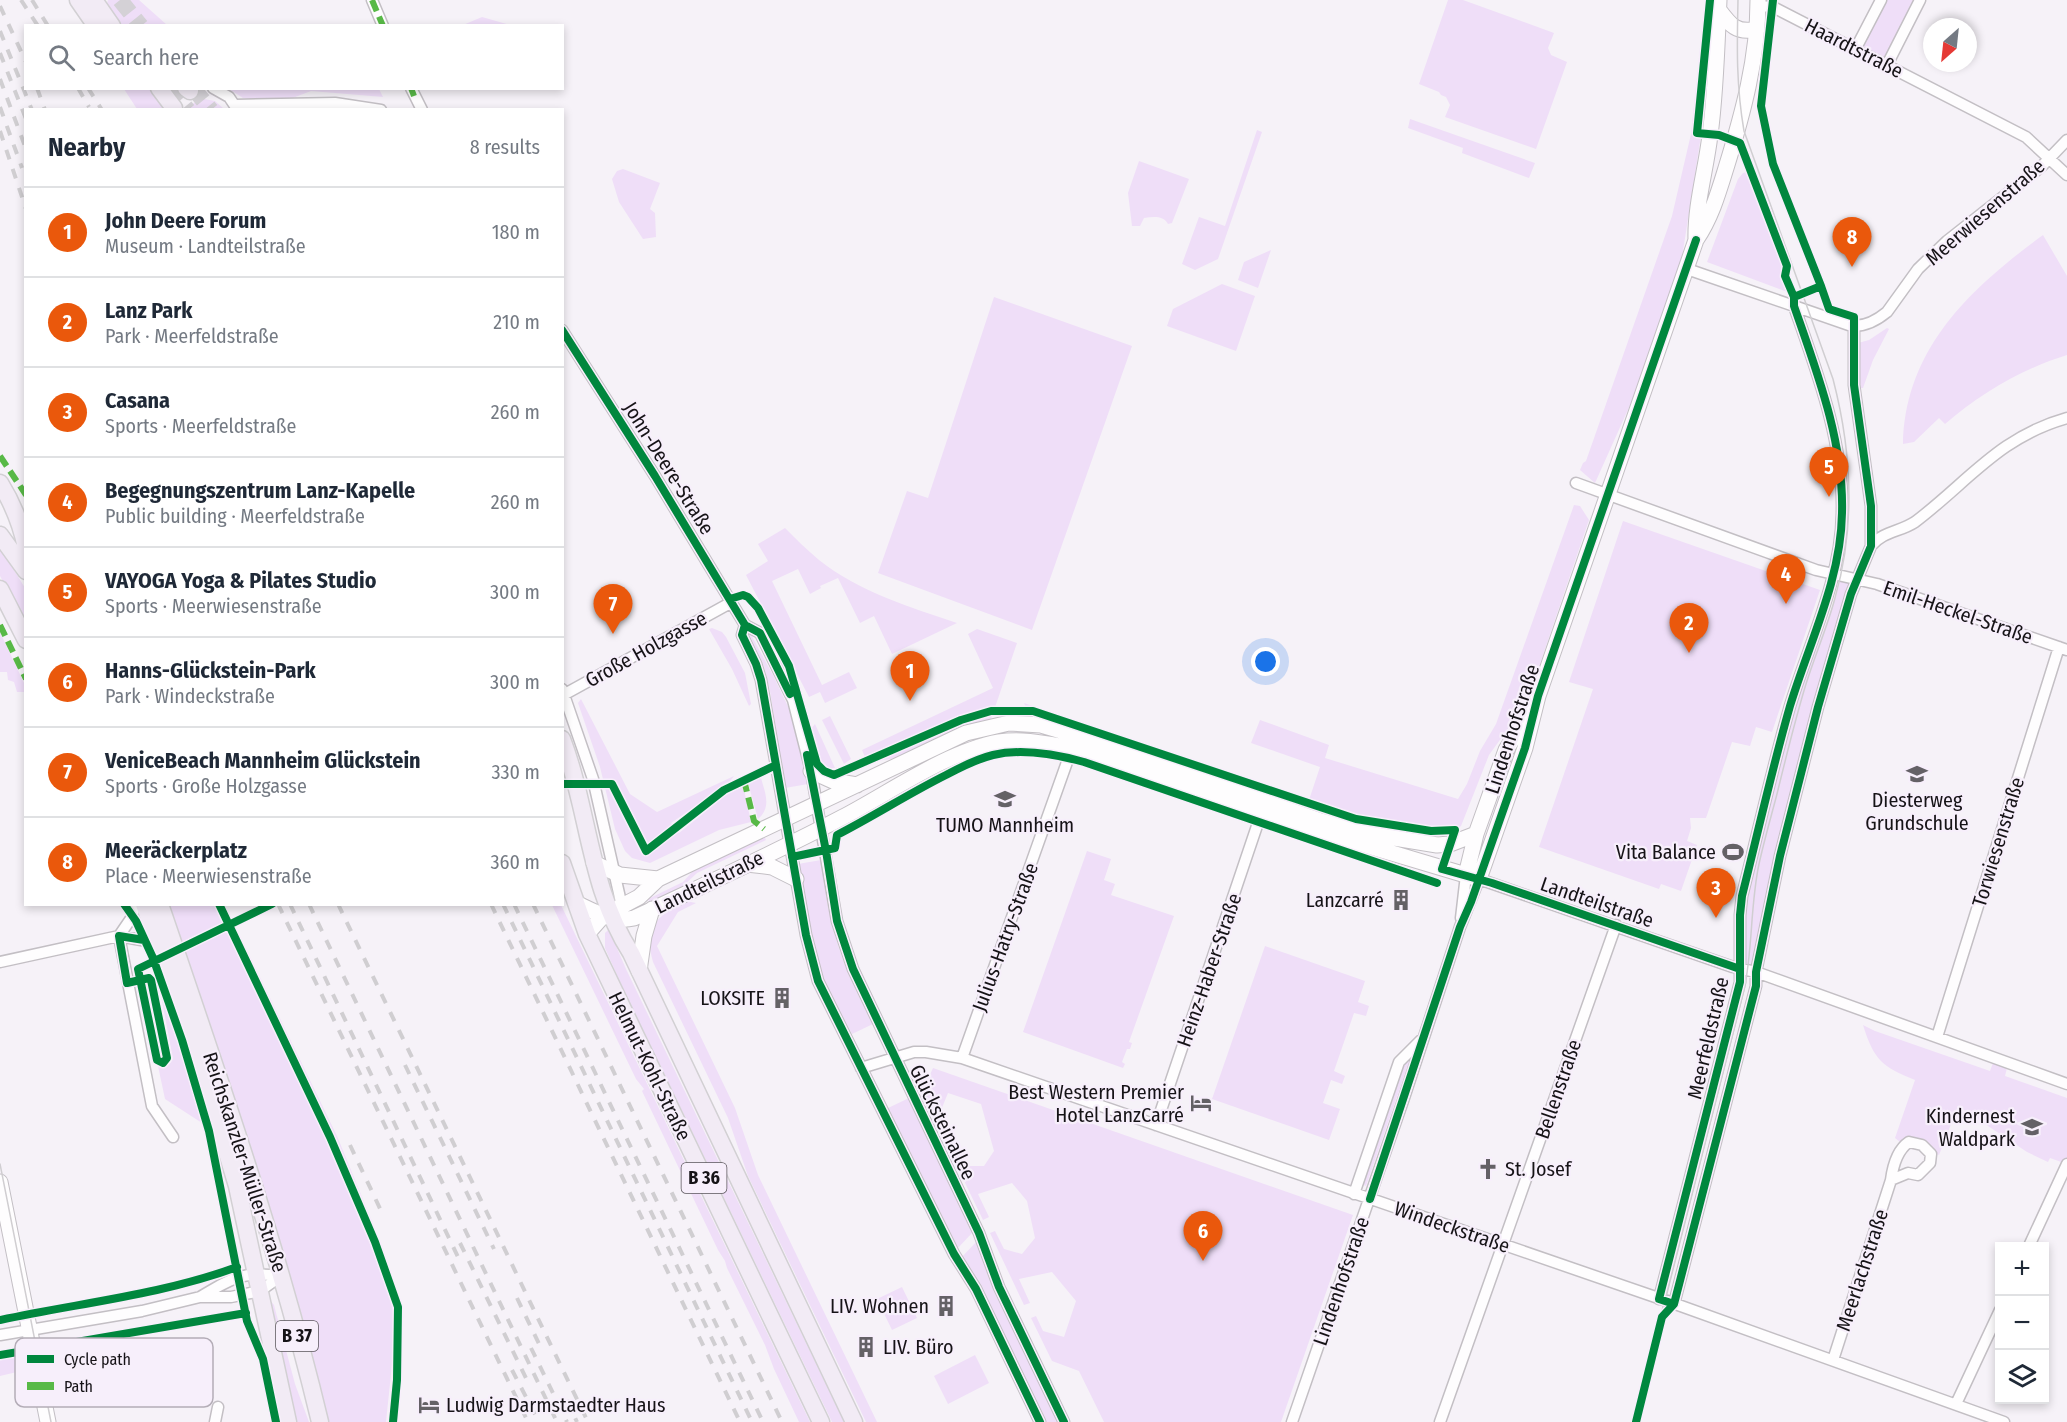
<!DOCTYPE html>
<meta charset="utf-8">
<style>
body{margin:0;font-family:"Fira Sans Condensed",sans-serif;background:#f6f6f7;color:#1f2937}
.controls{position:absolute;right:18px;bottom:18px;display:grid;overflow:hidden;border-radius:0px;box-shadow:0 3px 9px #0003}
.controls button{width:54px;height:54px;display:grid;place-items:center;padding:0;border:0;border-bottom:2px solid #e0e1e3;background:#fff;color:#1f2937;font:30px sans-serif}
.compass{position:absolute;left:1923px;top:18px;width:54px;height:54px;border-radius:50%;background:#fff;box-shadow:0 3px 9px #0003;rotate:207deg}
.you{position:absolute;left:1266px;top:662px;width:21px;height:21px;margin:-15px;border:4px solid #fff;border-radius:50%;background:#1a73e8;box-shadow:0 0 0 9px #1a73e833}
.badge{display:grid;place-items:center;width:39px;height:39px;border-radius:50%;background:#ea580c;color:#fff;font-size:20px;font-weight:700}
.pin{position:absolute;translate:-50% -50px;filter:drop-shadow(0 2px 3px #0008)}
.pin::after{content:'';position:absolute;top:32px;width:21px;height:18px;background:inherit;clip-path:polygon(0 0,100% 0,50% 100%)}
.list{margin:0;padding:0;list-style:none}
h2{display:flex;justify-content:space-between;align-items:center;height:78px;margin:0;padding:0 24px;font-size:26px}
h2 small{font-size:20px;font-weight:400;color:#747a83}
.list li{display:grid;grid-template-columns:39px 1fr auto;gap:18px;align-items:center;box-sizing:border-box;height:90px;padding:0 24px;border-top:2px solid #e0e1e3}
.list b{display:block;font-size:22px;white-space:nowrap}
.list p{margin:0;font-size:20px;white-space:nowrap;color:#747a83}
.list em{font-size:20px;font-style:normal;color:#747a83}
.icon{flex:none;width:33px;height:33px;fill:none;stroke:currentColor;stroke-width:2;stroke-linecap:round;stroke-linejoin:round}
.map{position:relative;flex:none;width:2067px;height:1422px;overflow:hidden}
.search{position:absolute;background:#fff;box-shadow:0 3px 9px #0003;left:24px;top:24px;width:540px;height:66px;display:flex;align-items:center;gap:15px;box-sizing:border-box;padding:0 21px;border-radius:0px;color:#747a83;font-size:22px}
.panel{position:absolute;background:#fff;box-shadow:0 3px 9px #0003;left:24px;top:108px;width:540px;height:798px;border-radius:0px}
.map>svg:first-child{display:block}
.green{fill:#efdef8}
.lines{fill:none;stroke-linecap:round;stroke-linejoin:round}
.primary-tunnel{stroke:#d4d1d6;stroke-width:16;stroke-dasharray:16 8;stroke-linecap:butt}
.street-casing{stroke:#c3bfc4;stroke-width:13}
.secondary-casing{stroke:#c3bfc4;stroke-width:17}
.primary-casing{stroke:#d2d0d3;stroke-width:19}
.street{stroke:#fefdfe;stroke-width:10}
.secondary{stroke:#fefdfe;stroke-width:15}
.primary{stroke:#f2ebf5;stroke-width:16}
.tram{stroke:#d0ced1;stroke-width:1.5}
.rail{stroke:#d0ced1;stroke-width:4;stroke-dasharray:10 10;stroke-linecap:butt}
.quiet{stroke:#58b947;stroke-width:6;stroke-dasharray:12 6;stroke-linecap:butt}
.cycleway-casing{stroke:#f7effb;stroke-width:11}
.cycleway{stroke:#00873e;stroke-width:8}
.labels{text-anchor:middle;stroke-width:4.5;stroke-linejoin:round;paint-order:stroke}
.shield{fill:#f7effb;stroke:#5a555b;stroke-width:1.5}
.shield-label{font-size:18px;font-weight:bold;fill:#161317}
.street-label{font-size:20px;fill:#161317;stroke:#f7effb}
.poi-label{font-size:20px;fill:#161317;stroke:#f7effb;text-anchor:end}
.key{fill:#f7effb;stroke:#b4adb7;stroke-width:1.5}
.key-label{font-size:16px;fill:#161317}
</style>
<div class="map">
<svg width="2067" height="1422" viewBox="0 0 2067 1422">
<rect width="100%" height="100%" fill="#f6f2f8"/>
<path class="green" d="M108 0H139L167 25H120L106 6Z
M1448 0H1463L1554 33 1548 48 1551 55 1567 62 1536 149 1445 117 1450 105 1446 97 1441 95 1439 92 1419 84Z
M1705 0H1716L1702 129 1681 264 1644 374 1595 483 1580 470 1583 463 1586 461 1672 216 1691 134Z
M1881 0H1920L1887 65 1856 48Z
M482 17 510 25H463Z
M124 89H152L165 109H137Z
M229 89H379L383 97 311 91 290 99 256 100 243 98Z
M204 99 215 101 224 109H187L195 102Z
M1410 119 1535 163 1529 178 1462 153 1463 148 1408 128Z
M1257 130 1262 132 1218 259 1195 270 1182 264 1199 217 1225 226Z
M1139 161 1189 179 1172 223 1168 224C1163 215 1153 217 1144 218L1140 226H1132L1128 193Z
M623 169 660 183 650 209 655 213 656 237 643 239 619 202 612 179 617 171Z
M1750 171 1754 179 1786 267 1784 276 1790 293 1707 262 1738 179 1743 173Z
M2043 235 2067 276V355C2022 369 1981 393 1945 424L1939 418 1914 442 1903 444C1905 348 1971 288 2043 235Z
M1271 250 1258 288 1238 280 1244 262Z
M1222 284 1255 296 1236 351 1167 326 1173 309Z
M994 297 1132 346 1032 630 878 573 907 491 928 498Z
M1887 328 1889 329 1873 360 1863 388H1861L1857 368 1858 343 1869 340Z
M1574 505 1580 506 1589 520 1531 690 1518 715 1489 755 1461 826 1449 834 1425 837 1349 824 1031 718 1024 703 1309 800 1320 767 1251 743 1260 720 1329 745 1325 758 1458 799 1467 784 1480 751 1496 724Z
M1623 521 1820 590 1772 732 1756 727 1750 746 1732 742 1706 818H1690L1691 828 1687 841 1697 845 1681 891 1661 884 1659 889 1539 847 1593 689 1569 682Z
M785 528C796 539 807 550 819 560 859 592 910 607 957 623L892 654 874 616 860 623 838 578 820 586 821 588 810 594 798 569 772 581 822 685 849 672 857 688 825 703 820 692 809 697 746 575 768 561 758 544Z
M0 547 25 588V622L0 576Z
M1841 577 1858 579 1851 594 1756 972 1740 969V915L1798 691 1816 650 1836 597Z
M712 628 722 632 726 637 745 673 751 704 749 706 732 669 709 629Z
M977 629 1017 643 991 719 963 727 897 758 877 761 843 776 841 774 867 762 862 750 993 688 968 634Z
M0 632 25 685V692H17L14 682 8 680 7 672H0Z
M750 633 773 675 793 717 799 734 808 784 785 788 770 691 764 667 749 634Z
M581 699 630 794 657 812 734 776 728 784 671 823 679 833 731 791 743 785 751 822 719 830 650 863 632 858 625 851 615 829 600 767 578 703Z
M830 716 851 759 844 764 822 720Z
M815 724 835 768C832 768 828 769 825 768 818 765 813 737 811 729Z
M761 778C765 793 772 807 758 819L748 783Z
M764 836 766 840 697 873 681 888 650 903 648 899 683 882 693 871Z
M1087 851 1111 859 1104 880 1115 884 1111 895 1174 916 1129 1042 1132 1043 1130 1049H1127L1122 1062 1125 1064 1123 1068 1023 1032Z
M821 860C825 886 828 913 836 938 844 968 859 996 873 1024L852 1034 823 981 815 957 798 864Z
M686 901 696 903 678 912 657 946 735 1108 758 1175 877 1422H866L748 1176 728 1118 653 962C643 928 657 915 686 901Z
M170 905H225L337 1136 383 1248 399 1298 386 1422H327L261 1187Z
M552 905H561L810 1422H799L774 1369 765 1345 727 1268 725 1261 718 1250 642 1091 644 1089 636 1079Z
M608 930 610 932 626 969 844 1422H832L620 982 605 948V933Z
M1265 946 1365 981 1358 1002 1369 1006 1366 1016 1354 1013 1334 1071 1345 1076 1342 1084 1331 1080 1323 1103 1340 1109 1329 1140 1212 1099Z
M157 975 205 1121 202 1123 165 1099 158 1066C166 1068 169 1066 173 1059Z
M1863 1025 1875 1031 1990 1071 1993 1063 2007 1068 2005 1076 2067 1098V1164L2050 1158 2048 1162 2027 1152 1958 1106 1939 1155 1906 1139 1900 1142 1895 1138 1915 1080C1882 1067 1874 1060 1863 1025Z
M1412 1054 1366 1186 1361 1184 1403 1064Z
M933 1068 1353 1215 1281 1422H1104L1079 1371 1052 1361 1031 1318 1036 1316 1043 1331 1064 1337 1076 1301 1052 1272 1019 1279 1030 1303 1024 1305 990 1233 995 1231 1004 1249 1022 1254 1035 1238 1027 1201 1012 1183 978 1194 989 1217 983 1220 951 1154 957 1151 964 1166H984L994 1151 981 1104 948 1093 939 1115 950 1138 945 1141 922 1092Z
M909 1098 973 1232 956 1250 886 1109Z
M978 1240 1059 1422H1045L960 1259Z
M902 1287 917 1318 892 1330 877 1299Z
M270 1300 274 1305 295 1384 309 1422H296Z
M18 1353 21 1371 0 1376V1356Z
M975 1355 989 1383 948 1404 934 1376Z"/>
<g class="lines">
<path class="primary-tunnel" d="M120 0 141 26
M170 88 188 110
M193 88 211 110"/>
<defs>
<path id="street" d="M372 0 383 26
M1758 6 1773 7 2026 137 2067 175
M1856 48 1881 0
M1887 65 1920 0
M213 88 229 97 237 109
M411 88 422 110
M235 105 335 103 381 110
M1687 269 1849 325C1863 328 1876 321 1887 312L1918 269 1947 241 2041 167 2067 140
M562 330 655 476 745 625 760 633 793 700 811 771 837 921 853 969 979 1233 999 1287 1064 1422
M1576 483 1816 570 1877 584 2067 650
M1871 546C1883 531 1900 532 1915 522 1968 482 1999 437 2067 418
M745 625 742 635 756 664 761 680 806 935 818 981 954 1254 976 1289 1040 1422
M562 689 593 779 623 911
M565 694 732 602
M1461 918 1466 875
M119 936 152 1106 173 1137
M119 936 132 917 136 904
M0 962 119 936 158 943
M1937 1037 2059 647
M962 1058 1072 748
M861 1068 914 1052H926L962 1058 1667 1301 2004 1422
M1156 1125 1261 814
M1354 1194 1399 1062 1421 1040
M2029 1246 2067 1164
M200 1297C234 1277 242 1271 281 1276
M1659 1299 1740 982V915L1742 896C1758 832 1772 769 1790 706 1809 643 1841 580 1842 513 1844 442 1817 372 1794 306
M1674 1304 1756 986V972L1780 856 1818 707 1851 594 1871 546V506L1854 385V326
M0 1335 142 1311 200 1297H231L260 1291 281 1276
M1833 1360 1891 1180 1908 1173 1918 1175 1930 1163 1931 1154 1922 1145 1909 1142C1897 1150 1893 1165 1891 1180
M1956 1404 2000 1310
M215 1422 218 1407
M1292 1422 1404 1098 1460 927 1479 879 1733 967 1756 972 2067 1084
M1440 1422 1616 925"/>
<path id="secondary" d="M1719 10C1730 25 1737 34 1757 29
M1696 240C1695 205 1706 170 1710 135 1716 90 1717 45 1719 0
M811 771 833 781 857 785
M594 863 620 875 658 879
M747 864 772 867 796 879
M1466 875 1476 834 1506 750 1529 712
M576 903C595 912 613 923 634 918 704 885 775 853 843 817 889 793 948 751 999 742 1023 738 1048 744 1072 748L1261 814 1479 879 1525 748 1538 696 1696 240C1711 218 1718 194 1726 168 1743 113 1758 58 1758 0
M587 934 603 916 639 897 658 879 966 733 1009 723 1041 725 1075 735 1321 821 1370 834 1437 845 1450 844 1476 834
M639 971 644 936 652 909
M0 1182 48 1422"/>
<path id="primary" d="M78 0 96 26
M94 0 112 26
M159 88 174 108
M186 88 190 91
M0 483C13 504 21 523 26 548
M0 535 26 571
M0 589 26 640
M562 739C589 810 589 888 631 953L854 1422
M562 863 587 934 821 1422
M144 904 198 1057 237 1186 288 1422
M160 904C218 1075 278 1246 320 1422"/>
</defs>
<use href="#street" class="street-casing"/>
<use href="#secondary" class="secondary-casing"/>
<use href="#primary" class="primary-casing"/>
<use href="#street" class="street"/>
<use href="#secondary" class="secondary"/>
<use href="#primary" class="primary"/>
<path class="tram" d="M0 1164 51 1422
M1633 1422 1651 1346 1665 1301 1744 990C1753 949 1750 906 1759 864 1764 841 1771 817 1777 794 1786 757 1795 720 1806 684 1815 655 1827 628 1835 598 1856 525 1852 452 1833 379L1744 131C1736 84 1737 47 1738 0"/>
<path class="rail" d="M21 0 38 26
M32 0 48 26
M0 6 26 62
M0 31 32 110
M0 53 26 119
M0 79 26 149
M37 88 45 110
M78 88 89 107
M88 88 102 110
M0 107 22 168
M0 131 26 209
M278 904 528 1422
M290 904 458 1257
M309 904 557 1422
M338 904 588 1422
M491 904 740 1422
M503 904 752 1422
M514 904 763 1422
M533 904 782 1422
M405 1065 494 1249
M350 1145 384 1217
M460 1243 526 1378
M517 1298 543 1352
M531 1348 567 1422
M512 1370 539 1422
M567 1400 577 1422"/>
<path class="quiet" d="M372 0 383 26
M411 88 414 96
M0 456 26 495
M0 625 26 679
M744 780 754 821 764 829"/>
<defs>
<path id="cycleway" d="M1710 0 1697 133 1719 135 1740 143 1787 266 1785 276 1794 297
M562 330 655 476 745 625 760 633 790 694
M730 599 743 595 748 597 758 608 789 666 817 764 824 771 834 775 961 720 991 711H1033L1356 819 1431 831 1455 830 1442 869 1492 883 1740 969
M745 625 742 635 756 664 761 680 806 935 818 981 954 1254 976 1289 1040 1422
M807 755 826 851 837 921 853 969 979 1233 999 1287 1064 1422
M562 784H612L646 851 724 790 776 765
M792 857 835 848 837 835C874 816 908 794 946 775 961 767 977 759 993 755 1023 748 1055 754 1084 762L1437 883
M124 904 136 921 153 958 182 1040 209 1131 247 1321 263 1359 276 1422
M219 904 330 1137 375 1242 398 1307 397 1380 393 1422
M144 940 119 936 127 983 149 978 151 980 167 1058 163 1063 157 1060 138 969 272 904
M1370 1199 1460 927 1471 902 1525 748 1538 696 1696 240
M1674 1304 1659 1299 1740 982V915L1742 896C1758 832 1772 769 1790 706 1809 643 1841 580 1842 513 1844 442 1817 372 1794 306V297L1821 286 1773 164 1761 106 1773 0
M0 1320C79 1303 161 1295 237 1267
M0 1355 246 1313
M1636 1422 1662 1317 1674 1304 1756 986V972L1780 856 1818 707 1851 594 1871 546V506L1854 385V317L1829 309 1821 286"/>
</defs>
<use href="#cycleway" class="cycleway-casing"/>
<use href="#cycleway" class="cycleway"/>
</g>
<defs>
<symbol id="school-bare" viewBox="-9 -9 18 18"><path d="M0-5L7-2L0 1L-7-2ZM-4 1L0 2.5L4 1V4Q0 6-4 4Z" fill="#646166" stroke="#f7effb" stroke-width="2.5" paint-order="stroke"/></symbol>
<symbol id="university-bare" viewBox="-9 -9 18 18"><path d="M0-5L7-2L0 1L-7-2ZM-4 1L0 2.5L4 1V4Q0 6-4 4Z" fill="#646166" stroke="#f7effb" stroke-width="2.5" paint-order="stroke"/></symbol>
<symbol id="stadium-bare" viewBox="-9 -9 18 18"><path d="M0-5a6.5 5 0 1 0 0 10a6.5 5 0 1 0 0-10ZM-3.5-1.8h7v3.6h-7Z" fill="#646166" stroke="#f7effb" stroke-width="2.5" paint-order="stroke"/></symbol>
<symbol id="building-bare" viewBox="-9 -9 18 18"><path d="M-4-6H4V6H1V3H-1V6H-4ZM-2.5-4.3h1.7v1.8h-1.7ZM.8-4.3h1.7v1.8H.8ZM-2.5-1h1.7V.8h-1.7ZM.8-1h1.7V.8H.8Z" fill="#646166" stroke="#f7effb" stroke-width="2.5" paint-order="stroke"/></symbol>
<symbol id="hotel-bare" viewBox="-9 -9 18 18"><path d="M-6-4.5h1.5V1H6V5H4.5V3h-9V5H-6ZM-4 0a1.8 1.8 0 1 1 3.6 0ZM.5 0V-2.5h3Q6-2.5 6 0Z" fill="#646166" stroke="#f7effb" stroke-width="2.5" paint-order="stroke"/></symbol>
<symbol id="church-bare" viewBox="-9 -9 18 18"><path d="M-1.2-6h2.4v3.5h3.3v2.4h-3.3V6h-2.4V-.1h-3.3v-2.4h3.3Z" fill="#646166" stroke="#f7effb" stroke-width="2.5" paint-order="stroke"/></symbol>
</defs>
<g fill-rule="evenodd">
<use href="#school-bare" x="1902" y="759" width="30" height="30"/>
<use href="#university-bare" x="990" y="784" width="30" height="30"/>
<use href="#stadium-bare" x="1718" y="837" width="30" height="30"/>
<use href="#building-bare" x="1386" y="885" width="30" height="30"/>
<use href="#building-bare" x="767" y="983" width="30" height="30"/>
<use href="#hotel-bare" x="1186" y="1088" width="30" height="30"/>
<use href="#school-bare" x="2017" y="1112" width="30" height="30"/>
<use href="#church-bare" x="1473" y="1154" width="30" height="30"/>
<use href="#building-bare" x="931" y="1291" width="30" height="30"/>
<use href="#building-bare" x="851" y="1332" width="30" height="30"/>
<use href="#hotel-bare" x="414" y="1390" width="30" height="30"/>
</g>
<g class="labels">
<g class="shield">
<rect x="681.5" y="1163" width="45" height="30" rx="4.5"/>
<rect x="276" y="1321" width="42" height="30" rx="4.5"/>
</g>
<g class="shield-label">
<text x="704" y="1184">B 36</text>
<text x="297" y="1342">B 37</text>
</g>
<g class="street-label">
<text transform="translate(1854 48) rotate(27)" y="7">Haardtstraße</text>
<text transform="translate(1985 212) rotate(-41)" y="7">Meerwiesenstraße</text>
<text transform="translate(669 468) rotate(58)" y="7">John-Deere-Straße</text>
<text transform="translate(1958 612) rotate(19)" y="7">Emil-Heckel-Straße</text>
<text transform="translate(646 649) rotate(-29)" y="7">Große Holzgasse</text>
<text transform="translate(1512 729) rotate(-72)" y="7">Lindenhofstraße</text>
<text transform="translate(1998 842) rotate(-73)" y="7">Torwiesenstraße</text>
<text transform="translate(709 882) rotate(-26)" y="7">Landteilstraße</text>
<text transform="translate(1597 902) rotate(19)" y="7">Landteilstraße</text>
<text transform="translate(1005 937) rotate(-70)" y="7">Julius-Hatry-Straße</text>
<text transform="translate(1209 970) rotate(-71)" y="7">Heinz-Haber-Straße</text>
<text transform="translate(1708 1038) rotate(-77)" y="7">Meerfeldstraße</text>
<text transform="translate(650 1066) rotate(64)" y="7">Helmut-Kohl-Straße</text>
<text transform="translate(1558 1089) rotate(-71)" y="7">Bellenstraße</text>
<text transform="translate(943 1122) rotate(64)" y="7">Glücksteinallee</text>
<text transform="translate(245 1162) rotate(72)" y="7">Reichskanzler-Müller-Straße</text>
<text transform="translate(1452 1227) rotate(19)" y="7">Windeckstraße</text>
<text transform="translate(1862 1270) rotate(-72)" y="7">Meerlachstraße</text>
<text transform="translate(1341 1281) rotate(-71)" y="7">Lindenhofstraße</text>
</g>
<g class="poi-label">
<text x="1917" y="807" text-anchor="middle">Diesterweg<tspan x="1917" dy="23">Grundschule</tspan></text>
<text x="1005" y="832" text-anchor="middle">TUMO Mannheim</text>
<text x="1716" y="859">Vita Balance</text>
<text x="1384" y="907">Lanzcarré</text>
<text x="765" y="1005">LOKSITE</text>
<text x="1184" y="1099">Best Western Premier<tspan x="1184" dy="23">Hotel LanzCarré</tspan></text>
<text x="2015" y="1123">Kindernest<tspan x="2015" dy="23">Waldpark</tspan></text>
<text x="1505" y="1176" text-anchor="start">St. Josef</text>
<text x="929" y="1313">LIV. Wohnen</text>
<text x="883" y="1354" text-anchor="start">LIV. Büro</text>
<text x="446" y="1412" text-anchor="start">Ludwig Darmstaedter Haus</text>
</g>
</g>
<rect x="15" y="1338" width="198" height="69" rx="9" class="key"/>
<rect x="27" y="1355" width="27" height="8" fill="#00873e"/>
<rect x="27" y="1382" width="27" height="8" fill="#58b947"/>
<g class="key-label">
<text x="64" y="1365">Cycle path</text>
<text x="64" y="1392">Path</text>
</g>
</svg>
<div class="controls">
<button>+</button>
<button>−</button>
<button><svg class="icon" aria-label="layers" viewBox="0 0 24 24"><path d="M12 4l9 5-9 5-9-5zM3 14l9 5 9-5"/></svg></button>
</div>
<svg class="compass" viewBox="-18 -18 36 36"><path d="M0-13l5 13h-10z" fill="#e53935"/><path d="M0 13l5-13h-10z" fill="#747a83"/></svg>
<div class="you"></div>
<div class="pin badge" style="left:910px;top:701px">1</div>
<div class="pin badge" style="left:1689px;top:653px">2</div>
<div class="pin badge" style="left:1716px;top:918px">3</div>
<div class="pin badge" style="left:1786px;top:604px">4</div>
<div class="pin badge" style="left:1829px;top:497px">5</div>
<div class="pin badge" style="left:1203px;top:1261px">6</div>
<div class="pin badge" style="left:613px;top:634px">7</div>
<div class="pin badge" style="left:1852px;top:267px">8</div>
<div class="search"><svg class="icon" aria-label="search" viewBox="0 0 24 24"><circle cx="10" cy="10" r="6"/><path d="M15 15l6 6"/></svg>Search here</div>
<section class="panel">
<h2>Nearby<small>8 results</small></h2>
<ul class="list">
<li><span class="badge">1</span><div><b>John Deere Forum</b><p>Museum · Landteilstraße</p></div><em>180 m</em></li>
<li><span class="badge">2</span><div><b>Lanz Park</b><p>Park · Meerfeldstraße</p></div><em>210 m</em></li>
<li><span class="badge">3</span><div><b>Casana</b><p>Sports · Meerfeldstraße</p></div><em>260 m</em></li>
<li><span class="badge">4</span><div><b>Begegnungszentrum Lanz-Kapelle</b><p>Public building · Meerfeldstraße</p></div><em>260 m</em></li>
<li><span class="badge">5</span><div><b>VAYOGA Yoga &amp; Pilates Studio</b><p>Sports · Meerwiesenstraße</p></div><em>300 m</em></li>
<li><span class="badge">6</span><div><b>Hanns-Glückstein-Park</b><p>Park · Windeckstraße</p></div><em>300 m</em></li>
<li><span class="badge">7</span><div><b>VeniceBeach Mannheim Glückstein</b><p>Sports · Große Holzgasse</p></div><em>330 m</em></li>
<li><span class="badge">8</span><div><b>Meeräckerplatz</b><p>Place · Meerwiesenstraße</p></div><em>360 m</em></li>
</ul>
</section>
</div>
